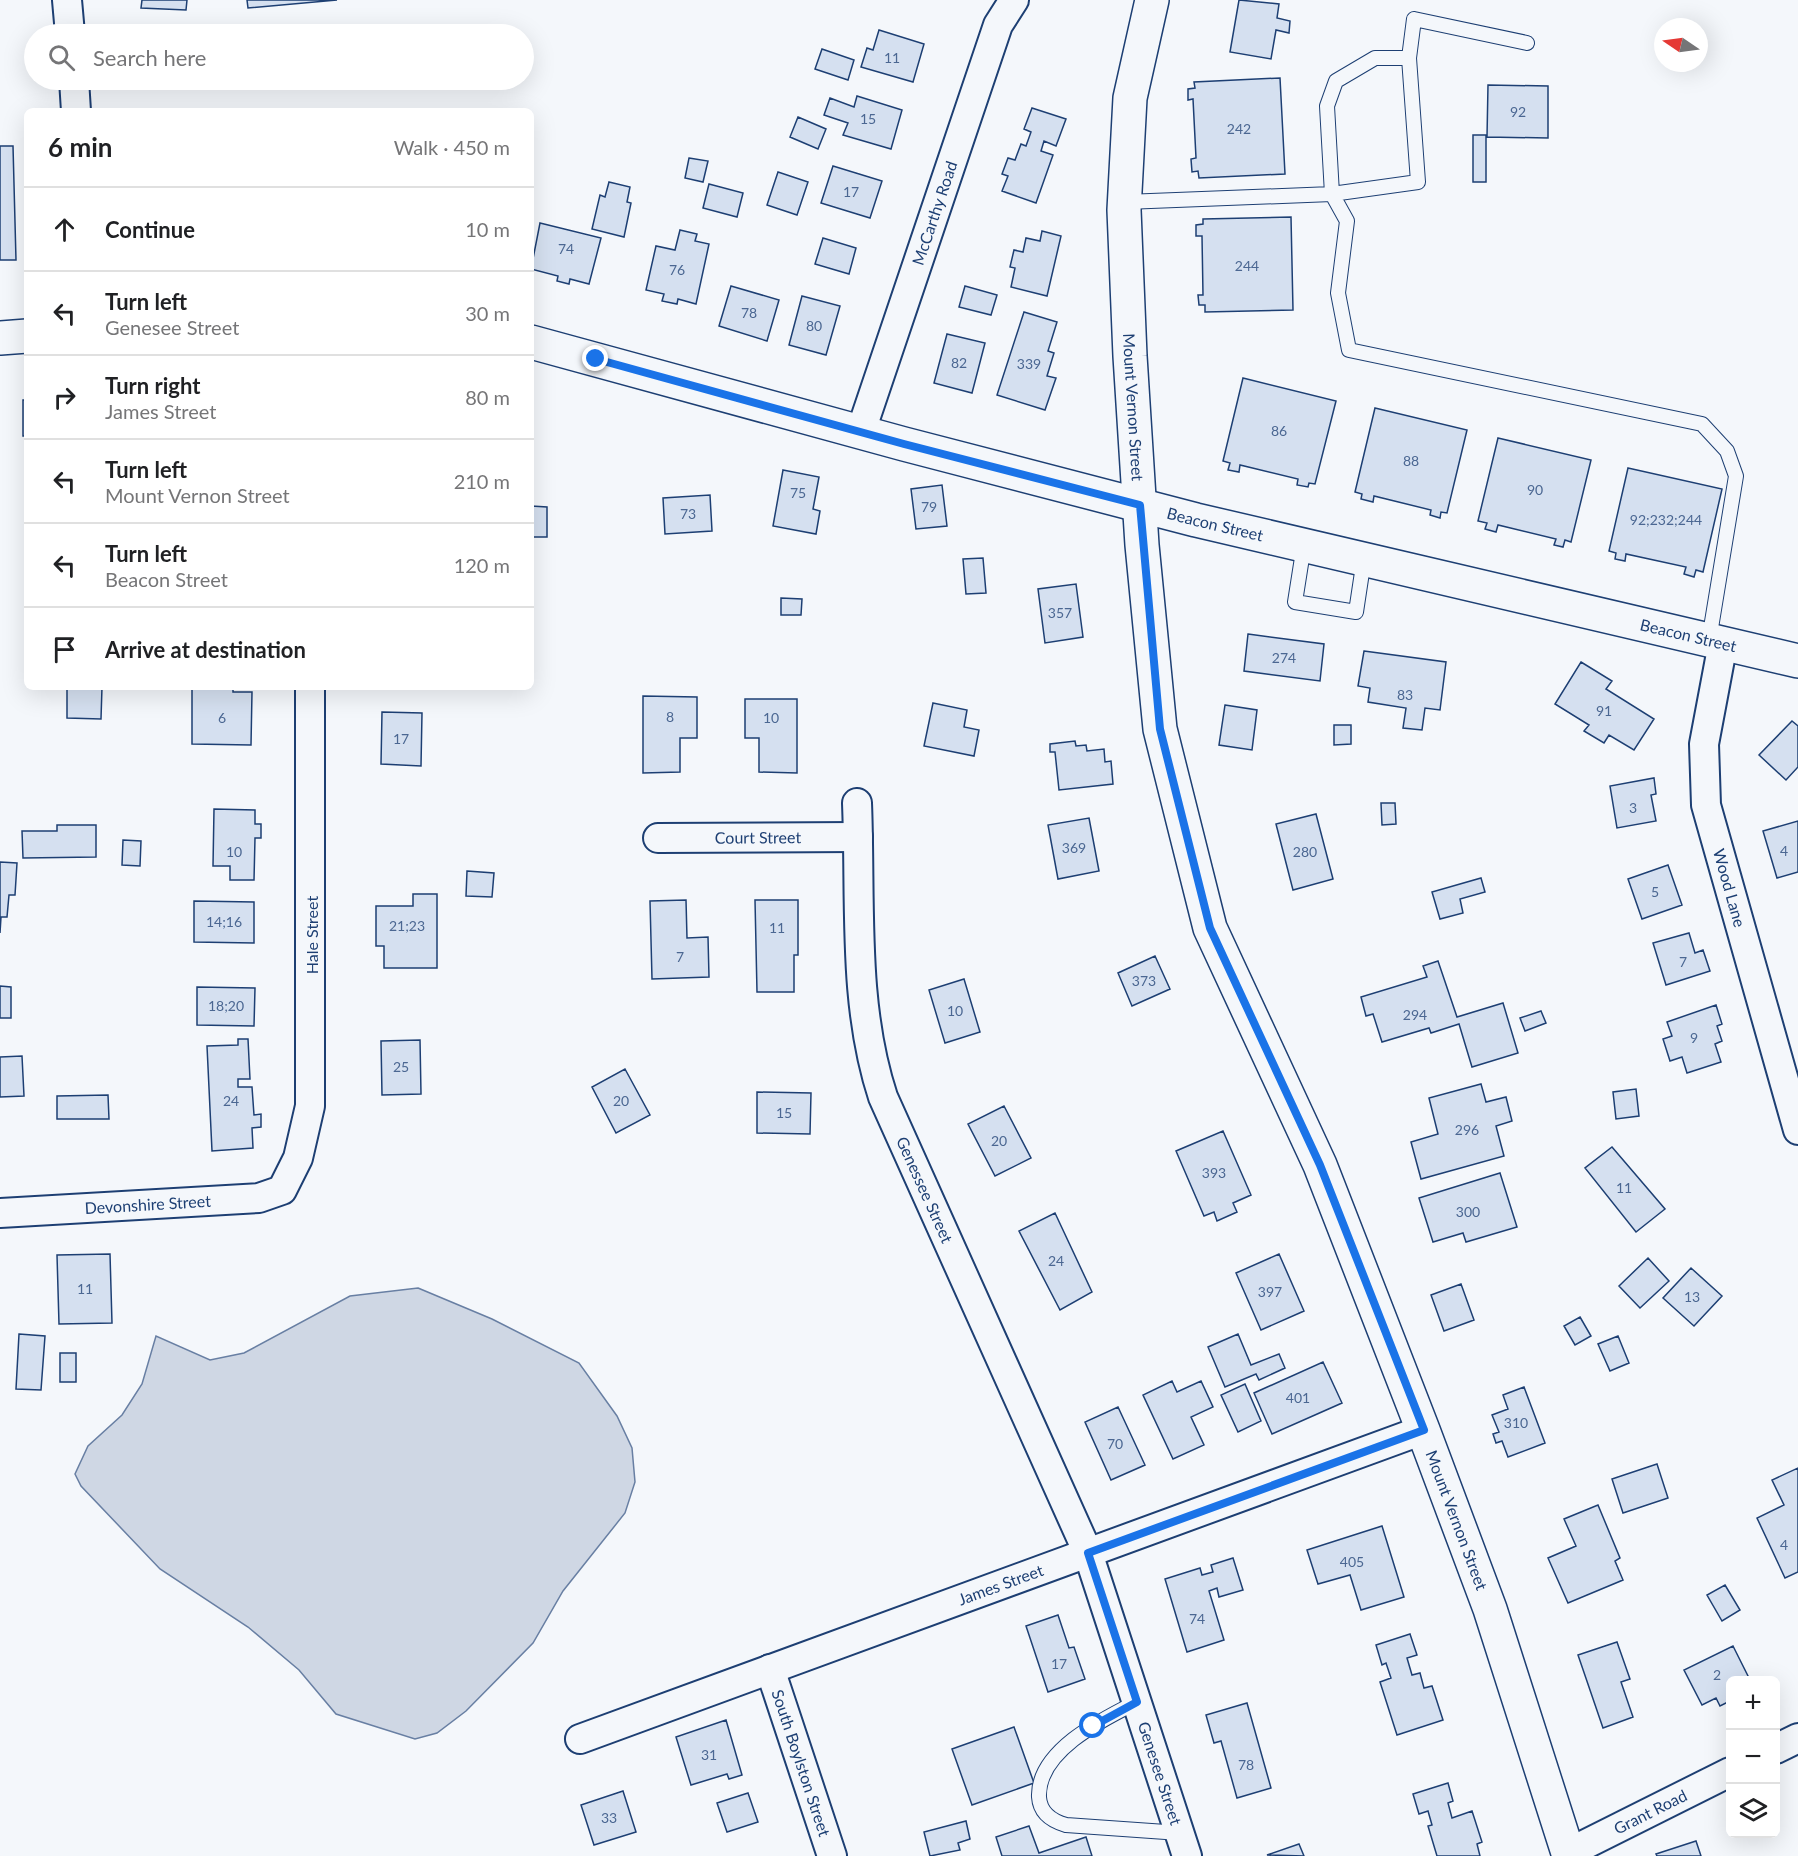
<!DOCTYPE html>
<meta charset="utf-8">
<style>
body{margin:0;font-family:Lato,sans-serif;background:#f2f2f2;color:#202124}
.controls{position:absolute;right:18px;bottom:18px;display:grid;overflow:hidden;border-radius:9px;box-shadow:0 6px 24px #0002}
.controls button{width:54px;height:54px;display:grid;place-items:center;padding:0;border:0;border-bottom:2px solid #e0e0e0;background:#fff;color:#202124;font:30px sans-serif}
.compass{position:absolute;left:1654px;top:18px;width:54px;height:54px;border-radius:50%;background:#fff;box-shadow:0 6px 24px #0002;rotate:283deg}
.stop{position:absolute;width:18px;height:18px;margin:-14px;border:4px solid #1a73e8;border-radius:50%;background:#fff}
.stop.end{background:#1a73e8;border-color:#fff;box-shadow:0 2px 6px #0008}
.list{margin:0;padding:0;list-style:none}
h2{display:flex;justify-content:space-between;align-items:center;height:78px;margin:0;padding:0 24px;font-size:26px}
h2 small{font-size:20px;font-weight:400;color:#757577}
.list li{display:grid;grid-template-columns:39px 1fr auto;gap:18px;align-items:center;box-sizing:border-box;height:84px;padding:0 24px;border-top:2px solid #e0e0e0}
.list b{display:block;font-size:22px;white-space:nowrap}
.list p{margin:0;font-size:20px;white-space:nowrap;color:#757577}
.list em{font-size:20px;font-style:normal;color:#757577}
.icon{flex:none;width:33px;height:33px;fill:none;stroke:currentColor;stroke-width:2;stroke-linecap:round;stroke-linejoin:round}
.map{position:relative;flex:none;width:1798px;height:1856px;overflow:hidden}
.search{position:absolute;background:#fff;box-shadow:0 6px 24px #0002;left:24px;top:24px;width:510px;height:66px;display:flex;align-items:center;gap:15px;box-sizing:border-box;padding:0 21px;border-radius:33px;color:#757577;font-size:22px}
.panel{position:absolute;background:#fff;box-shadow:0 6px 24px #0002;left:24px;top:108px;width:510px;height:582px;border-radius:9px}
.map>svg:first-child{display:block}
.water{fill:#cfd7e4;stroke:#687fa3;stroke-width:1.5}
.building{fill:#d5e0f0;stroke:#1d3f73;stroke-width:1.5}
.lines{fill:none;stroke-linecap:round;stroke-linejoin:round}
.service-casing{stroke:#1d3f73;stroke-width:16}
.minor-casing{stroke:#1d3f73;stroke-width:32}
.secondary-casing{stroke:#1d3f73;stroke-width:36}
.service{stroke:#f4f7fb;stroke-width:14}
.minor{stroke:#f4f7fb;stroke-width:28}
.secondary{stroke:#f4f7fb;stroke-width:33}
.route{stroke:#1a73e8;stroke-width:8}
.labels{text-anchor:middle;stroke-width:4.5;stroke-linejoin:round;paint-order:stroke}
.number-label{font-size:14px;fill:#4b6792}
.street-label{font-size:16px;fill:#1d3f73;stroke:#f4f7fb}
</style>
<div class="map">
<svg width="1798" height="1856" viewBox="0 0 1798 1856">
<rect width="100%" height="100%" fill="#f4f7fb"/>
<path class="water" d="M418 1288 492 1319 579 1363 617 1416 632 1448 635 1482 625 1513 563 1591 533 1643 466 1711 437 1733 415 1739 336 1714 299 1670 248 1627 160 1569 81 1486 75 1474 88 1446 122 1415 142 1384 156 1336 210 1360 244 1353 350 1296Z"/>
<path class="building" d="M142 0H187L186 10 141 8Z
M247 0H337L248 8Z
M1239 0 1279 4 1277 18 1290 21 1289 33 1276 30 1271 59 1230 52Z
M879 30 924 44 913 82 861 67 867 48 873 50Z
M822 49 854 60 848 80 815 69Z
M1280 78 1285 174 1199 178 1198 171 1192 172 1191 159 1196 158 1193 99 1188 100V89L1195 88 1194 82Z
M1488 85 1548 86V138L1487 137Z
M857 96 902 110 891 149 843 135 848 123 824 115 830 98 854 107Z
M1032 108 1066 119 1056 146 1044 141 1041 151 1053 155 1036 203 1002 191 1008 176 1002 174 1008 158 1015 160 1021 144 1026 146 1031 132 1024 129Z
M798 117 826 129 818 149 790 137Z
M1473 135H1486V182H1473Z
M0 146H13L16 260H0Z
M689 158 708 161 703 182 685 178Z
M833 166 882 181 870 218 821 203Z
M778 172 808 182 797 215 767 205Z
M609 182 630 187 627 202 631 203 624 237 592 229 600 195 605 197Z
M709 184 743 193 737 217 703 208Z
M1291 217 1293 310 1205 312V305H1199L1198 295H1203L1202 236H1196V225L1203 224V219Z
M540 223 601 238 589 284 570 279 569 284 557 281 558 276 531 269Z
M680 230 697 234 695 241 709 244 696 304 678 299 677 304 662 301 664 294 646 290 656 246 675 250Z
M1042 231 1061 236 1047 296 1011 287 1015 268 1010 267 1014 250 1023 252 1026 238 1040 241Z
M823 238 856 248 849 274 815 264Z
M731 286 779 300 767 341 719 326Z
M965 286 997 295 991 315 959 307Z
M802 296 840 306 826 355 789 345Z
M1024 312 1057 322 1048 351 1054 353 1047 376 1056 378 1045 410 997 395Z
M947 334 985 343 972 393 934 383Z
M1243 378 1336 401 1315 484 1309 483 1308 487 1297 485 1298 479 1240 465 1239 472 1228 470 1230 463 1223 461Z
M23 400H27V436H23Z
M1375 408 1467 430 1447 513 1441 512 1440 518 1430 515 1431 510 1374 496 1373 502 1361 499 1362 494 1355 492Z
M1498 438 1591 460 1571 542 1565 540 1563 547 1554 545 1556 539 1498 525 1496 532 1485 529 1487 523 1478 521Z
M1628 468 1722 489 1703 572 1696 570 1694 577 1684 574 1686 567 1626 554 1625 561 1615 559 1616 553 1609 551Z
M783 470 819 477 813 509 820 511 816 534 773 526Z
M942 485 947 526 916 529 911 489Z
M710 495 712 531 665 534 663 498Z
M531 506 547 507V537H531Z
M983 558 986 593 966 594 963 559Z
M1076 584 1083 637 1045 643 1038 589Z
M781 598 802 599 801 615H781Z
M1248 634 1324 644 1320 681 1244 671Z
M1364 651 1446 662 1440 710 1425 708 1422 730 1403 728 1406 708 1368 702 1370 688 1358 686Z
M1581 662 1612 681 1606 689 1654 719 1634 750 1609 735 1604 743 1584 731 1589 725 1555 704Z
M67 687H102L101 719 67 718Z
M192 687H233V692H252L251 745 192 744Z
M643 696 697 697V738H680V772L643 773Z
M745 699H797V773L759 772V738H745Z
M933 703 967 710 964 727 979 730 974 756 924 746Z
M1225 705 1257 710 1252 750 1219 745Z
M382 712 422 713 421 766 381 764Z
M1792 721 1798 726V767L1786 780 1759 755Z
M1334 725H1351V744L1334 745Z
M1075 741 1076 746 1086 745 1087 751 1104 749 1105 762 1111 761 1113 784 1059 790 1055 752H1050V744Z
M1654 778 1656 794 1651 795 1656 821 1617 828 1610 786Z
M1381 803H1395L1396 824 1382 825Z
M214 809 255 810V824H261V838H255L254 880H230V866H213Z
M1316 814 1333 879 1293 890 1276 824Z
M1089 818 1099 871 1058 879 1048 825Z
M1798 821V872L1777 878 1763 831Z
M57 825H96V857L23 858 22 831H57Z
M123 840 141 841 140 866 122 865Z
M0 862 17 863 15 895H9L7 917H1L0 933Z
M1668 865 1682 905 1642 919 1628 879Z
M467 871 494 873 492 897 466 896Z
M1481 878 1485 892 1460 899 1463 913 1440 919 1432 892Z
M413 894H437V968H384V946H376V906H413Z
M686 900 687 938 708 937 709 977 652 979 650 901Z
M755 900H798V955H794V992H757Z
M194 901 254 902V943L194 942Z
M1689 933 1695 953 1703 950 1710 971 1666 985 1653 943Z
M1155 956 1170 989 1132 1006 1118 973Z
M1438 961 1457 1017 1503 1003 1518 1053 1472 1067 1459 1024 1431 1033 1429 1028 1382 1042 1373 1014 1366 1016 1361 997 1427 977 1423 966Z
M964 979 980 1032 945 1043 929 990Z
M0 986 11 987V1018H0Z
M197 987 255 988 254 1026 197 1025Z
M1716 1005 1722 1024 1717 1026 1722 1041 1715 1044 1721 1062 1687 1073 1682 1057 1670 1061 1663 1039 1672 1036 1667 1022Z
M1541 1011 1546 1023 1525 1031 1520 1018Z
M238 1039H248L250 1079H238V1087H252L254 1115 261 1114V1127L252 1128 253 1148 212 1151 207 1046 238 1045Z
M420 1040 421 1094 382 1095 381 1041Z
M22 1056 24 1096 0 1097V1057Z
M625 1069 650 1115 616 1133 592 1087Z
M1481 1084 1486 1102 1506 1097 1512 1121 1496 1126 1504 1156 1421 1179 1411 1142 1438 1134 1429 1098Z
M1636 1089 1639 1116 1616 1119 1613 1092Z
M757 1092 811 1093 810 1134 757 1133Z
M108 1095 109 1119H57V1096Z
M1004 1106 1031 1158 995 1176 968 1124Z
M1223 1131 1251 1195 1233 1203 1237 1212 1217 1221 1214 1212 1204 1216 1176 1151Z
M1612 1147 1665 1209 1636 1232 1585 1168Z
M1500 1173 1517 1227 1466 1242 1463 1233 1433 1242 1419 1198Z
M1055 1213 1092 1292 1060 1310 1019 1231Z
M110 1254 112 1323 59 1324 57 1255Z
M1279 1254 1304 1311 1261 1330 1236 1273Z
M1648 1258 1669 1281 1640 1308 1619 1286Z
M1691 1268 1722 1296 1694 1326 1663 1298Z
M1461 1284 1474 1320 1444 1331 1431 1295Z
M1580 1317 1591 1336 1575 1345 1564 1326Z
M19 1334 45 1336 41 1390 16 1389Z
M1238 1334 1251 1365 1279 1354 1285 1368 1259 1380 1256 1374 1225 1387 1208 1347Z
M1618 1336 1629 1363 1610 1371 1598 1344Z
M60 1353H76V1382H60Z
M1323 1362 1342 1403 1272 1434 1254 1393Z
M1172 1381 1177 1392 1201 1381 1213 1407 1191 1417 1204 1445 1173 1459 1143 1395Z
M1245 1384 1261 1421 1238 1432 1221 1395Z
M1524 1387 1545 1443 1508 1457 1502 1441 1496 1443 1493 1434 1499 1432 1492 1415 1508 1409 1503 1395Z
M1118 1407 1145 1465 1111 1480 1085 1422Z
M1657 1464 1668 1498 1623 1513 1612 1479Z
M1798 1468V1572L1785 1578 1757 1518 1784 1505 1772 1480Z
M1598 1505 1620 1558 1615 1561 1623 1580 1568 1603 1548 1558 1576 1546 1564 1519Z
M1382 1526 1404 1597 1361 1610 1350 1575 1318 1584 1307 1550Z
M1233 1558 1243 1590 1219 1597 1217 1588 1209 1591 1224 1640 1187 1652 1165 1579 1200 1568 1202 1575 1213 1572 1211 1565Z
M1725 1585 1740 1610 1722 1621 1707 1595Z
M1058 1615 1069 1648 1074 1647 1085 1679 1048 1692 1026 1626Z
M1410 1634 1417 1655 1407 1658 1412 1675 1420 1673 1424 1688 1432 1686 1443 1720 1397 1735 1380 1682 1391 1678 1386 1663 1382 1665 1376 1645Z
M1617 1642 1630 1679 1621 1682 1633 1717 1603 1728 1578 1655Z
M1733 1646 1750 1680H1730V1701L1720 1706 1716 1698 1702 1705 1684 1670Z
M1247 1703 1271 1788 1237 1798 1221 1741 1214 1743 1206 1715Z
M726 1720 742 1775 729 1779 727 1774 691 1785 676 1737Z
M1014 1727 1034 1783 972 1805 952 1749Z
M1448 1783 1453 1801 1448 1803 1452 1818 1472 1811 1482 1842 1477 1844 1480 1856H1437L1428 1826 1432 1825 1428 1811 1419 1814 1413 1794Z
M623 1791 636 1832 594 1845 581 1805Z
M748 1793 758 1822 727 1832 717 1803Z
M966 1821 970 1839 958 1843 960 1850 930 1856 924 1832Z
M1029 1826 1039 1853 1086 1837 1092 1856H1002L996 1837Z
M1696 1841 1701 1856H1657L1656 1854Z
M1299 1844 1304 1856 1267 1855Z"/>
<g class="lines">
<defs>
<path id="service" d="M1375 58H1409L1418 182 1332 194 1327 106 1336 81Z
M1409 58 1414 19 1527 43
M1125 202 1332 194 1347 221 1338 293 1349 350 1702 424 1727 451 1736 476 1709 640
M1304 545 1295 602 1356 612 1364 559
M1137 1702C1103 1719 1037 1751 1039 1797 1040 1813 1052 1821 1066 1825L1180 1833"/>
<g id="minor">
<path d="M67 0 70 34"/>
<path d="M74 80 76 111"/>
<path id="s1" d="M861 431 998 25 1014 0"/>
<path id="s2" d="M1723 643 1704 744 1706 805 1798 1130"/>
<path id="s3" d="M857 803C861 901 852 1003 883 1097L1088 1553 1187 1856"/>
<path id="s4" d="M658 838 858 837"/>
<path id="s5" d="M0 1213 259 1198 282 1190 298 1158 310 1106V687"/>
<path id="s6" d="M770 1669 832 1856"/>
<path id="s7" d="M580 1739 1423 1430"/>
<path d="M1776 1749 1798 1738"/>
<path id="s8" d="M1568 1853 1730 1772"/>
</g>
<g id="secondary">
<path id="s9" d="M1152 0 1130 98 1124 210 1130 356 1142 545 1160 729 1210 928 1320 1165 1423 1430 1490 1609 1569 1856"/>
<path d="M0 338 27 336"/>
<path id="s10" d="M531 342 904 444 1196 520 1798 661"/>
</g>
</defs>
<use href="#service" class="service-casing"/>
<use href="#minor" class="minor-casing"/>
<use href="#secondary" class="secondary-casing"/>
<use href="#service" class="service"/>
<use href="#minor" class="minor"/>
<use href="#secondary" class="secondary"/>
</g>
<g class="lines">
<path class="route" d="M596 359 904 444 1140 505 1160 729 1210 928 1320 1165 1424 1430 1088 1553 1137 1702 1093 1726"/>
</g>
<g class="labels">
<g class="number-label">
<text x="892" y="63">11</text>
<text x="1518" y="117">92</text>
<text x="868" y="124">15</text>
<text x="1239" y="134">242</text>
<text x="851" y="197">17</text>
<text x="566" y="254">74</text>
<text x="1247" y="271">244</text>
<text x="677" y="275">76</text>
<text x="749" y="318">78</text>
<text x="814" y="331">80</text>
<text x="959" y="368">82</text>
<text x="1029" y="369">339</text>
<text x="1279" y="436">86</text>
<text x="1411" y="466">88</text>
<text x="1535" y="495">90</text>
<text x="798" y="498">75</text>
<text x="929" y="512">79</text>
<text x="688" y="519">73</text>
<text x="1666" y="525">92;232;244</text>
<text x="1060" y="618">357</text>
<text x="1284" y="663">274</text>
<text x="1405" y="700">83</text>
<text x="1604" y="716">91</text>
<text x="670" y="722">8</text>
<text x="222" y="723">6</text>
<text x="771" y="723">10</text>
<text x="401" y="744">17</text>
<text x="1633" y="813">3</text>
<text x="1074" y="853">369</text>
<text x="1784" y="856">4</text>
<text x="234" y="857">10</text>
<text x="1305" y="857">280</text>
<text x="1655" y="897">5</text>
<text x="224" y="927">14;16</text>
<text x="407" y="931">21;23</text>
<text x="777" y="933">11</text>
<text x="680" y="962">7</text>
<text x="1683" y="967">7</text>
<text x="1144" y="986">373</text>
<text x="226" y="1011">18;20</text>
<text x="955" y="1016">10</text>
<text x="1415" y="1020">294</text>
<text x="1694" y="1043">9</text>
<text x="401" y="1072">25</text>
<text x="231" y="1106">24</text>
<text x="621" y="1106">20</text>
<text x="784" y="1118">15</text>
<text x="1467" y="1135">296</text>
<text x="999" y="1146">20</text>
<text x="1214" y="1178">393</text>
<text x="1624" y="1193">11</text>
<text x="1468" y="1217">300</text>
<text x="1056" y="1266">24</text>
<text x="85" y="1294">11</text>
<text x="1270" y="1297">397</text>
<text x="1692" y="1302">13</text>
<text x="1298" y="1403">401</text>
<text x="1516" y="1428">310</text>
<text x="1115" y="1449">70</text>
<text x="1784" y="1550">4</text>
<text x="1352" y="1567">405</text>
<text x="1197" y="1624">74</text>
<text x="1059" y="1669">17</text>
<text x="1717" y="1680">2</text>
<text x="709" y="1760">31</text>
<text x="1246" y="1770">78</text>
<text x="609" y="1823">33</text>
</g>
<g class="street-label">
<text dy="6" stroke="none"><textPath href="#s1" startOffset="230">McCarthy Road</textPath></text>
<text dy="6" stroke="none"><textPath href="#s9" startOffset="410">Mount Vernon Street</textPath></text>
<text dy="6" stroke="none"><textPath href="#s10" startOffset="708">Beacon Street</textPath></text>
<text dy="6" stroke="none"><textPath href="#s10" startOffset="1194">Beacon Street</textPath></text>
<text dy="6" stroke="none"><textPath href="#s4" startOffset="100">Court Street</textPath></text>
<text dy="6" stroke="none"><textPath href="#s2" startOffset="250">Wood Lane</textPath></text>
<text transform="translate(312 935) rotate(-90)" y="6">Hale Street</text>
<text dy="6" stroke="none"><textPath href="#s3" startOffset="398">Genessee Street</textPath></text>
<text dy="6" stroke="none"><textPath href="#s5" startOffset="148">Devonshire Street</textPath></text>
<text dy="6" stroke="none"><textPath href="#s9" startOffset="1580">Mount Vernon Street</textPath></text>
<text dy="6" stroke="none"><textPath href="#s7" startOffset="448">James Street</textPath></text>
<text dy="6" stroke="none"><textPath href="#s6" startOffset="99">South Boylston Street</textPath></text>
<text dy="6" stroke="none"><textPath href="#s3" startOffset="1028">Genesee Street</textPath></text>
<text dy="6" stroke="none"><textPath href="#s8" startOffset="92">Grant Road</textPath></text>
</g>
</g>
</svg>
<div class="controls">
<button>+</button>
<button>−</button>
<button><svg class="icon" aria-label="layers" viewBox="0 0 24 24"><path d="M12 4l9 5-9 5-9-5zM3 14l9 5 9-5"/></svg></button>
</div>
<svg class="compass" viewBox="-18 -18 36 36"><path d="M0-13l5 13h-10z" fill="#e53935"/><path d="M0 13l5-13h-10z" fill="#757577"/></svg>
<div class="stop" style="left:1093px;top:1726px"></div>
<div class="stop end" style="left:596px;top:359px"></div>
<div class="search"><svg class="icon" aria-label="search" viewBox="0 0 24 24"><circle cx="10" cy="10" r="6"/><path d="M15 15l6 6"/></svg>Search here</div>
<section class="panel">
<h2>6 min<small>Walk · 450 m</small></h2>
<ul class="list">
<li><svg class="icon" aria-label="ahead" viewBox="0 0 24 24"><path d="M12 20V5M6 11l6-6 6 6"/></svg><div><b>Continue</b></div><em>10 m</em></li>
<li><svg class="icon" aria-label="left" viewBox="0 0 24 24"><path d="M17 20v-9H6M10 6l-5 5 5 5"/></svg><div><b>Turn left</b><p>Genesee Street</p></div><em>30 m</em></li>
<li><svg class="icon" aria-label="right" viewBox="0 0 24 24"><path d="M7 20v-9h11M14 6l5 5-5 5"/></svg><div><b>Turn right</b><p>James Street</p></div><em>80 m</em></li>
<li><svg class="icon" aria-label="left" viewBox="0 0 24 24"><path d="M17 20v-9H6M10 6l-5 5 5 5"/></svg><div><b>Turn left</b><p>Mount Vernon Street</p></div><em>210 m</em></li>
<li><svg class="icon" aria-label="left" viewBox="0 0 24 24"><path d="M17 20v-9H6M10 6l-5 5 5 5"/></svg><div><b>Turn left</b><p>Beacon Street</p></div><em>120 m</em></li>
<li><svg class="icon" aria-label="arrive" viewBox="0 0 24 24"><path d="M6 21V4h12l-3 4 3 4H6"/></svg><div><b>Arrive at destination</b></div></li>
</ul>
</section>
</div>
